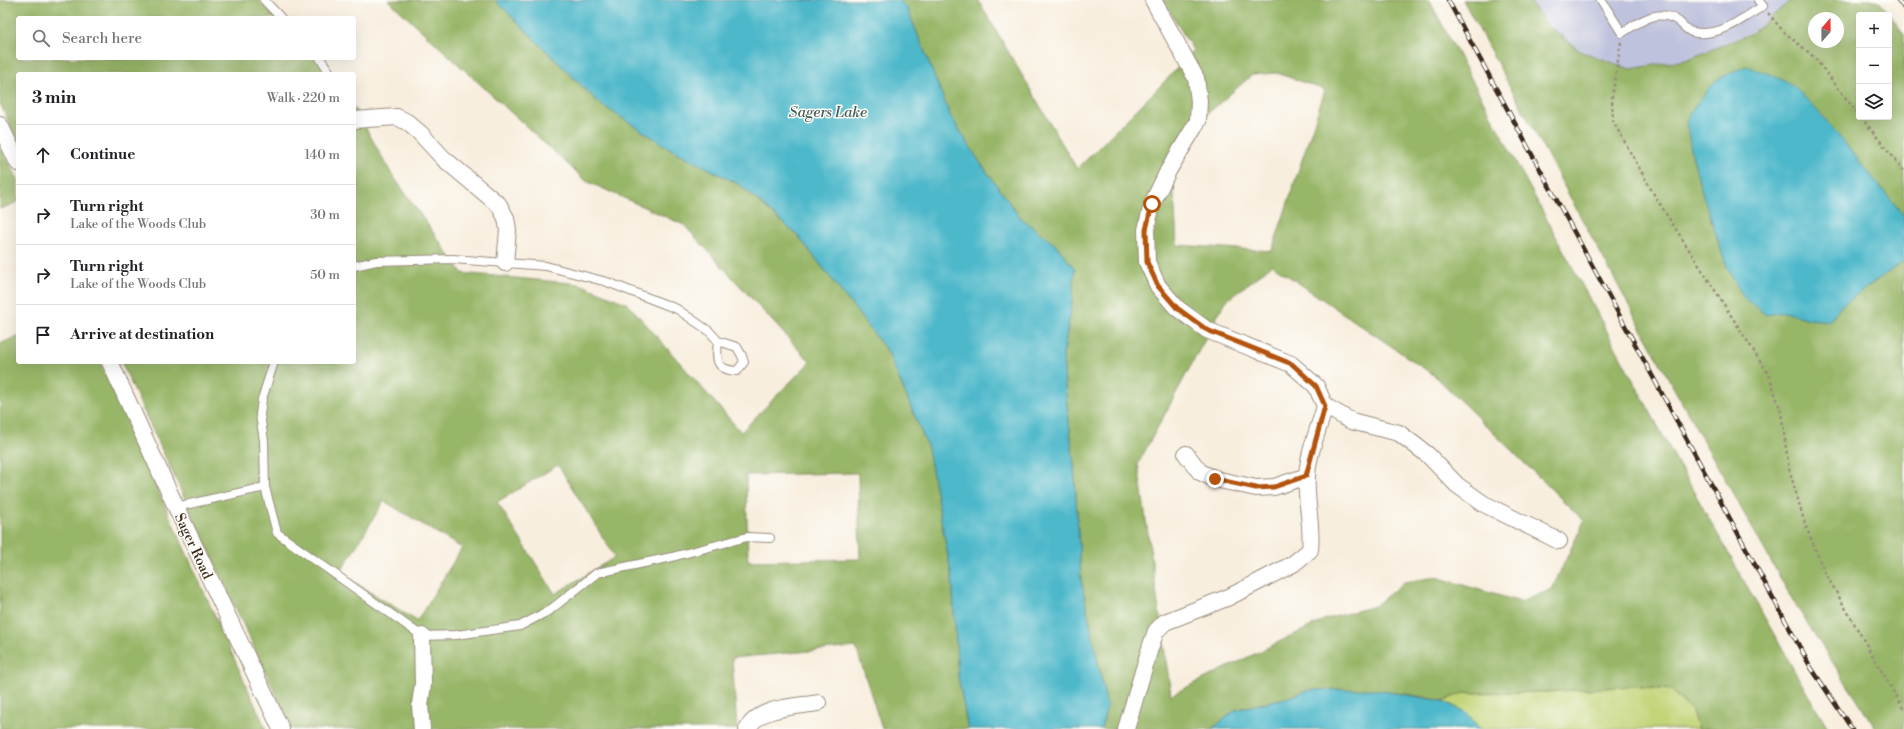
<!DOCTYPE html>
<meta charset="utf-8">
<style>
body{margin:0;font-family:"Libre Bodoni",serif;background:#f6f6f6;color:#202124}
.controls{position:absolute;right:12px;top:12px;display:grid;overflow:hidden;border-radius:4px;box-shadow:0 4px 16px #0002}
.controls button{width:36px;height:36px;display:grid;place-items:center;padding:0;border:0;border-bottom:1px solid #e0e0e0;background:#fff;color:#202124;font:20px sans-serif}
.compass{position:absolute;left:1808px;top:12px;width:36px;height:36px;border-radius:50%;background:#fff;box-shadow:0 4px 16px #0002;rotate:20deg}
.stop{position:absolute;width:12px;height:12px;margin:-9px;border:3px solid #b45309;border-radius:50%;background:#fff}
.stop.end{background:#b45309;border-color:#fff;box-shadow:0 1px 4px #0008}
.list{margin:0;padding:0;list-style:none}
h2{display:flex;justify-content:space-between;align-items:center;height:52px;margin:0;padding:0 16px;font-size:17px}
h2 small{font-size:13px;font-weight:400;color:#757577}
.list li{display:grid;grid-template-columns:26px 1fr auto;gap:12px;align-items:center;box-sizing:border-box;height:60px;padding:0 16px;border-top:1px solid #e0e0e0}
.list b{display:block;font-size:15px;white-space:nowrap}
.list p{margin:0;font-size:13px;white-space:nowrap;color:#757577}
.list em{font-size:13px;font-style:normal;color:#757577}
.icon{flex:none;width:22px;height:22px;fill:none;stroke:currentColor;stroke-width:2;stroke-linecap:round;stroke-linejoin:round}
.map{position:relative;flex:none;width:1904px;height:729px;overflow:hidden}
.search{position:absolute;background:#fff;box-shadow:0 4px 16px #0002;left:16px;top:16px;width:340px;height:44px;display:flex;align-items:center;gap:10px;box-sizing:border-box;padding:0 14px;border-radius:4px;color:#757577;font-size:15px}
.panel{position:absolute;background:#fff;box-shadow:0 4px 16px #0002;left:16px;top:72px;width:340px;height:292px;border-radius:4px}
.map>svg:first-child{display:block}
.industrial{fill:#bfc2dd}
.green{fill:#c1d477;stroke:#7e7f4a}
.forest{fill:#98b668;stroke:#6a7043;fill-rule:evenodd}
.water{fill:#4db8ca;stroke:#447174}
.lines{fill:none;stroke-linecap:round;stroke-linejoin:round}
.lane-casing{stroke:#9a8c7e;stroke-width:10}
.street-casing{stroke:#9a8c7e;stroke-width:18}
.path{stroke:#9a8c7e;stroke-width:2.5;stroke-dasharray:3 3;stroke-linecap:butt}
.lane{stroke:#fff;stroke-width:8}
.street{stroke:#fff;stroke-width:16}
.rail-casing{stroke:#3b2a1e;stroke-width:4.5}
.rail{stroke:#fdfcf7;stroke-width:3;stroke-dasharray:9;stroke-linecap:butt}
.route{stroke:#b45309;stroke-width:5}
.labels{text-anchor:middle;stroke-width:3;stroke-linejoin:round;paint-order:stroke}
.street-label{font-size:14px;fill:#3b2a1e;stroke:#fdfcf7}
.water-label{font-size:15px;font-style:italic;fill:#415c5a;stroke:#fdfcf7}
</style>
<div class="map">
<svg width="1904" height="729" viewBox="0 0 1904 729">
<rect width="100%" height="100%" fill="#fdfcf7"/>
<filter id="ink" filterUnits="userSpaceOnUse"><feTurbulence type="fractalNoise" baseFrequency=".025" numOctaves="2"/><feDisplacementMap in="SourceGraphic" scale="8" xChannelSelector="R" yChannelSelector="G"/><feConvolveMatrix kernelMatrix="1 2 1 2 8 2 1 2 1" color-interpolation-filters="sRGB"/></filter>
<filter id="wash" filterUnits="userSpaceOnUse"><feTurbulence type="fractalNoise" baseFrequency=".012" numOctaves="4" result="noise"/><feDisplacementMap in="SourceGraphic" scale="16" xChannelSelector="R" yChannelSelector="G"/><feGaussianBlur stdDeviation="0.9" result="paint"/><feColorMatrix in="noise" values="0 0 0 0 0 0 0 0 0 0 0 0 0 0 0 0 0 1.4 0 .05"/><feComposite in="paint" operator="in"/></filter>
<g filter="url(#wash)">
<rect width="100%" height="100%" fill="#f8eede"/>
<path class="industrial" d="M1529 0H1791L1752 32 1686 60 1630 69 1580 51 1545 23Z"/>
<path class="green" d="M1633 686 1670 690 1691 710 1698 729H1480L1467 713 1443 701 1463 693 1545 692Z"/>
<path class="forest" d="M0 0H258L276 18H18V58H316L331 74H18V142L0 103Z
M388 0H495L600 104 669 148 740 185 799 237 888 352 928 448 952 578 958 676 968 729H882L856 647 732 658 737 729H292L121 362H354V107L391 173 462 273 580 284 628 304 741 432 810 362 684 225 586 181ZM558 465 615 557 555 594 497 502ZM858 473 860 559 748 561 746 475ZM384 501 462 548 417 621 340 573Z
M899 0H978L1077 169 1171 75 1193 50 1163 0H1429L1676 460 1807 693 1829 729H1698L1691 710 1670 690 1633 686 1545 692 1463 693 1443 701 1407 694 1338 689 1309 690 1289 697 1235 710 1212 729H1101L1107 706 1081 580 1074 465 1065 386 1063 356 1072 302 1058 247 1020 217 981 164 950 115 907 8ZM1277 73 1325 90 1272 251 1177 245 1173 174 1206 115 1252 75ZM1272 265 1435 376 1584 521 1552 589 1521 602 1436 577 1404 582 1375 606 1326 619 1171 695 1138 464 1225 302Z
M1463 0H1529L1545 23 1580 51 1630 69 1686 60 1752 33 1791 0H1878L1904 34V216L1824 119 1794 86 1692 154 1703 196 1728 270 1766 315 1784 312 1809 319 1829 321 1842 305 1904 261V729H1876L1796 606 1671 383ZM1859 15H1889V117H1859ZM1814 18H1838V42H1814Z
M0 146 18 179V202L0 209Z
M18 336V362H100L266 729H0V344Z"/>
<path class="water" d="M495 0H899L907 8 950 115 981 164 1020 217 1058 247 1075 269 1072 302 1063 356 1065 386 1074 465 1081 580 1107 706 1101 729H968L958 676 952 578 928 448 888 352 799 237 740 185 669 148 600 104Z
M1746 66 1772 75 1794 86 1825 119 1904 216V261L1842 305 1829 321 1809 319 1784 312 1766 315 1744 298 1728 270 1703 196 1692 154 1686 122 1695 106 1716 80Z
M1371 689 1443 701 1467 713 1480 729H1212L1235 710 1289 697 1309 690Z"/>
</g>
<g filter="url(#ink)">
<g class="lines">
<defs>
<path id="lane" d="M264 0 281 18
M1601 0 1622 33C1639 22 1658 7 1678 21 1682 24 1687 31 1692 32 1719 38 1742 19 1763 6L1758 0
M320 58 331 74
M354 266 376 261 453 259 546 266 607 282 677 309 709 331 718 341 737 347 742 356 744 362 737 371C715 370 716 359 718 341
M265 487 264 441 260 415 262 399 274 362
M176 507 265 487 277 533 422 636 456 635 520 626 550 610 597 573 672 557 747 537 770 538"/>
<path id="street" d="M1153 0 1196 78 1199 101 1198 121 1168 171 1152 204 1146 230 1147 262 1158 286 1177 308 1207 330 1291 364 1316 386 1325 406 1351 421 1399 433 1428 455 1457 485 1484 504 1559 541
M354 120 397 117 407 122 420 133 443 158 499 205 506 218 508 230 505 263
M0 125 18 163
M110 362 176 507 281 729
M1186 454 1200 472 1215 479 1256 488 1274 487 1307 476
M422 636 423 684 420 705 422 729
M747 729C760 706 796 707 818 703
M1126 729 1150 648 1156 631 1165 622 1229 597 1293 564 1310 550C1313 526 1305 501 1307 477 1308 453 1319 428 1325 406"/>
</defs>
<use href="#lane" class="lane-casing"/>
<use href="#street" class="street-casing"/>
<path class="path" d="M1768 13 1783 31 1814 57 1859 115
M1621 42 1612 97 1613 121 1656 198 1769 375 1781 412 1789 469 1805 524 1824 571 1904 710
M1861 117 1904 171"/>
<use href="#lane" class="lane"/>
<use href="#street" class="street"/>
<defs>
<path id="rail" d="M1448 0 1810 666 1852 729
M1898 0 1904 8"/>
</defs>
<use href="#rail" class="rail-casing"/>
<use href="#rail" class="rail"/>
</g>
</g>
<g class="lines" filter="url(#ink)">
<path class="route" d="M1152 204 1146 230 1147 262 1158 286 1177 308 1207 330 1292 364 1316 386 1325 406 1306 476 1274 487 1256 488 1215 479"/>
</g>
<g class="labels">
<g class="street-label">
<text transform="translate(194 546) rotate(65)" y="5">Sager Road</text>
</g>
<g class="water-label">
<text x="828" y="117">Sagers Lake</text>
</g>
</g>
</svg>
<div class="controls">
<button>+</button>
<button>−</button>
<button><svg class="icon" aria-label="layers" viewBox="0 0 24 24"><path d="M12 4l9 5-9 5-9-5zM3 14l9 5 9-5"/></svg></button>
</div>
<svg class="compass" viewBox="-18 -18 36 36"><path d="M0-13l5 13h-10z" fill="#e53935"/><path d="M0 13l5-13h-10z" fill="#757577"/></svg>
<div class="stop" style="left:1152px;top:204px"></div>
<div class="stop end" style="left:1215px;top:479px"></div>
<div class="search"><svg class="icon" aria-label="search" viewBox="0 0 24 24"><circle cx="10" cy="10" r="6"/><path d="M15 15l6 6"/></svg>Search here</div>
<section class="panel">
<h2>3 min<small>Walk · 220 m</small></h2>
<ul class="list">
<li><svg class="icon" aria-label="ahead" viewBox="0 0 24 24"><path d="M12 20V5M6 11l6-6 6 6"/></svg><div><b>Continue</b></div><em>140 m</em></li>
<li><svg class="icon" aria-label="right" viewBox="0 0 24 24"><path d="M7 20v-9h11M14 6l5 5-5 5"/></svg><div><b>Turn right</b><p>Lake of the Woods Club</p></div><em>30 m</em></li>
<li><svg class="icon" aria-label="right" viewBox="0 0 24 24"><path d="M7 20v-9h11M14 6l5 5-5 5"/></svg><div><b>Turn right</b><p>Lake of the Woods Club</p></div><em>50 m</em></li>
<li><svg class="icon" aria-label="arrive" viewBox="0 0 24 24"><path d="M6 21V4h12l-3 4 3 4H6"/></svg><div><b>Arrive at destination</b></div></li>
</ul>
</section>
</div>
